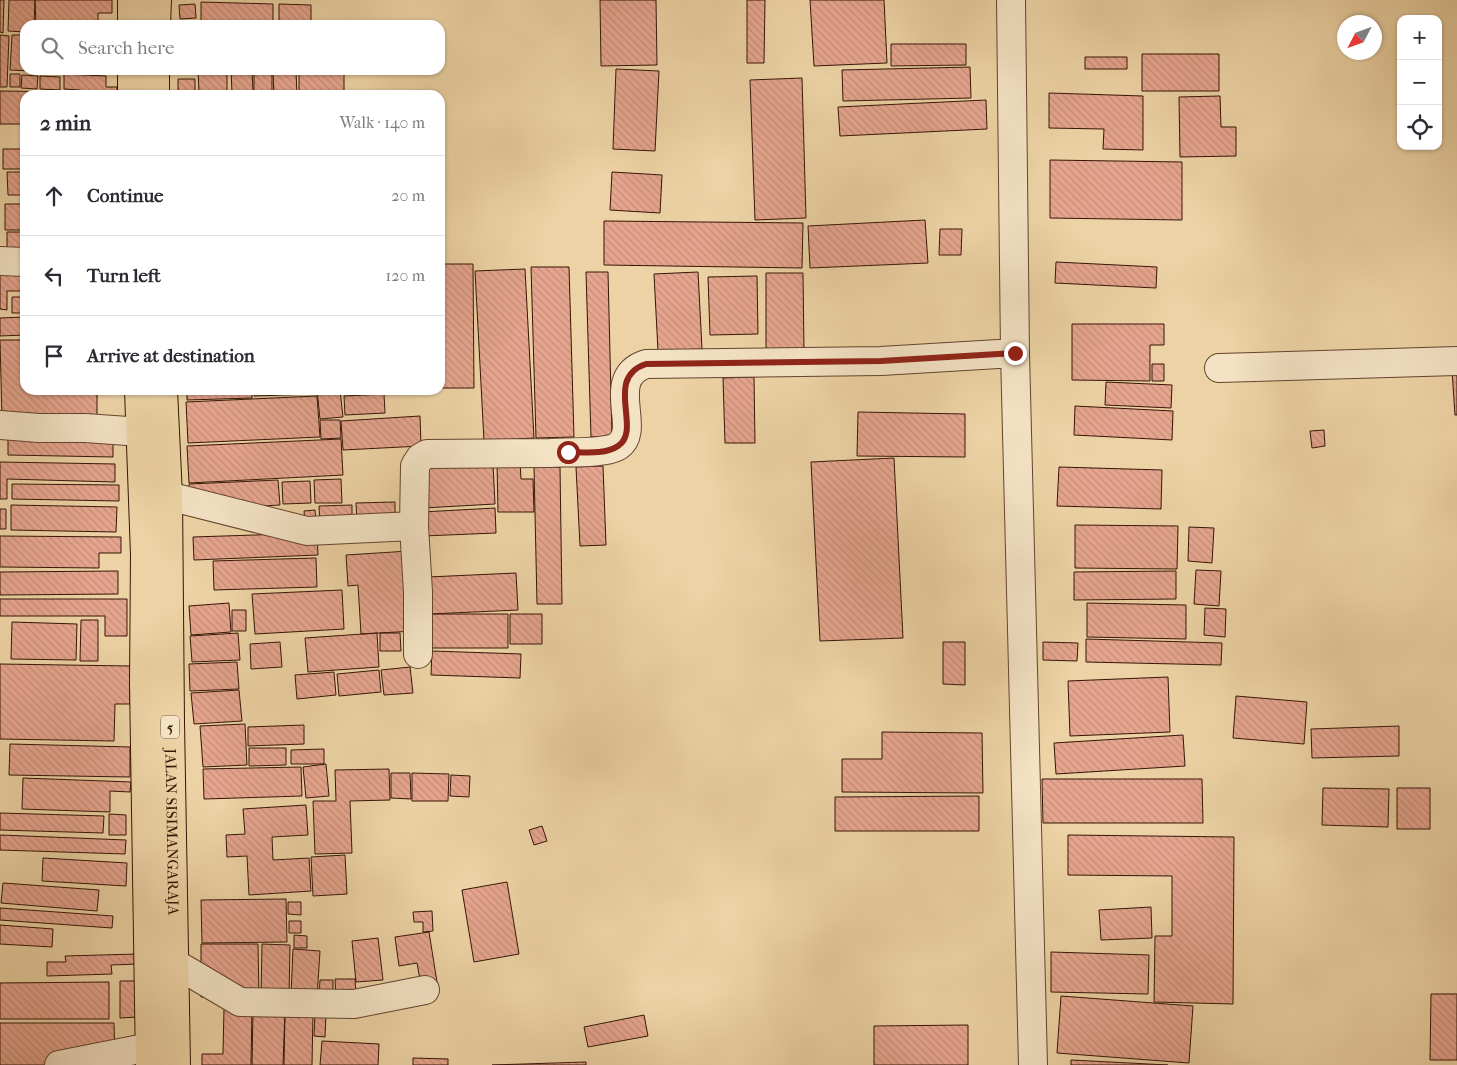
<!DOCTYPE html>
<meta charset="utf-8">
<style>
body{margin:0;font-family:"IM FELL French Canon",serif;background:#f2f2f3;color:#2b2b33}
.controls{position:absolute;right:15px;top:15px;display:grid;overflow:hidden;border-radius:10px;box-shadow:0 1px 4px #0004}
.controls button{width:45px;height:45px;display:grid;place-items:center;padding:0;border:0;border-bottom:1px solid #e1e1e2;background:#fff;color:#2b2b33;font:25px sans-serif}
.compass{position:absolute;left:1337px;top:15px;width:45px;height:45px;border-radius:50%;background:#fff;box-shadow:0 1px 4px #0004;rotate:229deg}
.stop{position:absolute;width:15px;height:15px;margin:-11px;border:4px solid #8f2418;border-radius:50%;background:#fff}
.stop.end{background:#8f2418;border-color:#fff;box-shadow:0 1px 5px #0008}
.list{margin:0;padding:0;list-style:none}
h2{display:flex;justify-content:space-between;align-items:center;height:65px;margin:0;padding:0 20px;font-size:21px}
h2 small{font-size:16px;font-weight:400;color:#7c7c81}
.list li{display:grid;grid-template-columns:32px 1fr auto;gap:15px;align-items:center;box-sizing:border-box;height:80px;padding:0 20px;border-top:1px solid #e1e1e2}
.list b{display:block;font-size:19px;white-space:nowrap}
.list em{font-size:16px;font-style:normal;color:#7c7c81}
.icon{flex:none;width:28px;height:28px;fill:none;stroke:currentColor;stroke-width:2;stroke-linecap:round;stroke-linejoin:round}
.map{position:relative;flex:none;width:1457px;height:1065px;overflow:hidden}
.search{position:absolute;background:#fff;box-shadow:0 1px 4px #0004;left:20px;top:20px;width:425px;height:55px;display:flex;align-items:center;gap:12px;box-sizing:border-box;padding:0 18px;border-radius:15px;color:#7c7c81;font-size:19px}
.panel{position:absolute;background:#fff;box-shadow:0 1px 4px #0004;left:20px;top:90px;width:425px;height:305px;border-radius:15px}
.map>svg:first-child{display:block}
.building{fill:url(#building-back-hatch);stroke:#361506}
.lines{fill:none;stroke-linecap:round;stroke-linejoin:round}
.minor-casing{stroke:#64442e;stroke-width:30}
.highway-casing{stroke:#361506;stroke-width:30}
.minor{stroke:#f3e2c4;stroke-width:28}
.highway{stroke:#ecd2a4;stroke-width:28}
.route{stroke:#8f2418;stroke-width:6}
.labels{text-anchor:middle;stroke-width:4;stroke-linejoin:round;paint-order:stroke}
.shield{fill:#f3e2c4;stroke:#6f523f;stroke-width:1}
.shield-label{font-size:14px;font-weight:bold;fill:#361506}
.street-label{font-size:15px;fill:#361506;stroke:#f3e2c4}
</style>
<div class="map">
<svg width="1457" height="1065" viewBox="0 0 1457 1065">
<defs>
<pattern id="building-back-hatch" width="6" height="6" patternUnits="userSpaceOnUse" patternTransform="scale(1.25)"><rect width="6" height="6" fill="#e6a58e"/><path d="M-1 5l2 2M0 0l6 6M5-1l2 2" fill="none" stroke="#c68d79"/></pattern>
</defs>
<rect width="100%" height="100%" fill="#ecd2a4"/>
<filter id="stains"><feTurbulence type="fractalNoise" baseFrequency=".004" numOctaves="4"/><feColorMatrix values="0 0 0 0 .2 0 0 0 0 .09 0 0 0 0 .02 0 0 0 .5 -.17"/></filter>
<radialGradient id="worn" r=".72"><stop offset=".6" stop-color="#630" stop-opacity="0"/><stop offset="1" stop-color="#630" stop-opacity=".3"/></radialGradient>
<path class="building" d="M0 0H4L3 33 0 32Z
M9 0H35L34 25H25V32L8 31Z
M35 0H112V13H98V25H36Z
M600 0H656L657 65 601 66Z
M747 0H765L764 63H747Z
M810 0H884L887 63 814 66Z
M201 2 273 4V25L201 24Z
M195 4 196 18 180 19 179 5Z
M279 4 311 5V23L279 22Z
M0 35 9 36 7 87H0Z
M12 35H25V70H55V72L10 70Z
M891 44H966V65L891 66Z
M1142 54H1219V91H1142Z
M1085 57H1127V69H1085Z
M970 67 971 98 843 101 842 70Z
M616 69 659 71 655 151 613 149Z
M198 70H227V92H199Z
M231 70H252L253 92 232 93Z
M254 70 272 71V94H254Z
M296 72 297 95H274L273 73Z
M299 73 344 74V95H299Z
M10 74H20V87H10Z
M64 74 106 76V87H117V95H80V90L64 89Z
M22 75 38 76 37 89 21 88Z
M40 76 60 77V90L40 89Z
M802 78 806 218 755 220 750 80Z
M178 79H195V95H178Z
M0 91 79 92V95H25V124H0Z
M1049 93 1143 96V150L1103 149 1104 129 1049 128Z
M1220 96 1221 127H1236V156L1180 157 1179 97Z
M986 100 987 129 840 136 838 107Z
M3 149H25V169H3Z
M1050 160 1182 162V220L1050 218Z
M7 172H25V195H8Z
M612 172 662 175 660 213 610 210Z
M5 204H25V230H5Z
M925 220 928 263 810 268 808 226Z
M604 221 803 223 802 268 604 265Z
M940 229H962L961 255H939Z
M7 232H25V256H7Z
M1056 262 1157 267 1156 288 1055 283Z
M440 264H473L474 388H440Z
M531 267H569L574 437 536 438Z
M0 269H25V291H7V310L0 309Z
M525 269 534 438 484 441 475 271Z
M586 272H608L612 437H591Z
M698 272 702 349 658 351 654 274Z
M766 273H803L804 351H766Z
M757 276 758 334 710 335 708 277Z
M12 297H25V313H12Z
M25 317V335L0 336V318Z
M1072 324H1164V345H1150V381L1072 380Z
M0 340H25V390L127 391H97V418L2 419Z
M1152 364H1164V381H1152Z
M1452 370H1457V415H1455Z
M754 377 755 443H725L723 378Z
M1106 382 1172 385 1171 408 1105 405Z
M187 390H252V398L187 400Z
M254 390H315V394L254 396Z
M317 390H340L343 417 320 419Z
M341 390H367V391L341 392Z
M384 394 385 413 345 415 344 396Z
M317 396 320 437 188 443 186 402Z
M1075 406 1173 411 1172 440 1074 435Z
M858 412 965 414V457L857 456Z
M420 416 421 446 343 450 341 421Z
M320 420H340L341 438 321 439Z
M1324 430 1325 446 1312 448 1310 431Z
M8 435 113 438V457L8 455Z
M341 439 343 475 189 483 187 446Z
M894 458 903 638 820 641 811 462Z
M0 462 115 464V482L7 479V499H0Z
M497 462H520L521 479H533L534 512H498Z
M493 464 495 504 423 508 421 467Z
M603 466 606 545 580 546 576 467Z
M534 467H560L562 604H537Z
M1059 467 1162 470 1161 509 1057 506Z
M341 479 342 503H315L314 480Z
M278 480 280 505 212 509 190 502 189 484Z
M310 481 311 503 283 504 282 482Z
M12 484 119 485V501L12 499Z
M395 502V522L357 523 356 503Z
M11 505 117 507 116 532 11 530Z
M352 505V524H320L319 506Z
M495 508 496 533 423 536 422 512Z
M0 509H6V529H0Z
M315 510 316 522 305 523 304 511Z
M1075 525 1178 526 1177 569 1075 568Z
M1189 527 1214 528 1212 563 1188 561Z
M317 533 318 555 194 560 193 537Z
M0 536 121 537V553H99V568L0 567Z
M409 551 415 631 361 634 358 585 348 586 346 555Z
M316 558 317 587 214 590 213 561Z
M1196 570 1221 571 1219 606 1194 604Z
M118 571V594L0 595V572Z
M1176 571V599L1074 600V572Z
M516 573 518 610 430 614 428 577Z
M342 590 344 629 255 634 252 594Z
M0 599H127V636H105V616H0Z
M229 603 231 632 191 635 189 606Z
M1087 603 1186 605V639L1087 637Z
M1205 608 1226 609 1225 637 1204 635Z
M232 610H246V631H232Z
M432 614H508V648H432Z
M510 614H542V644H510Z
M81 620H98V661H80Z
M12 622 77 624 76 660 11 659Z
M238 633 240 660 192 662 190 636Z
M377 633 379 667 308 672 305 638Z
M380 633H400L401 651H380Z
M1086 639 1222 643 1221 665 1086 662Z
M280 642 282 667 251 669 250 644Z
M943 642H965V685L943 684Z
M1043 642 1078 643 1077 661 1043 660Z
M432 651 521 654 520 678 431 675Z
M237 662 239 689 190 691 189 664Z
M0 664 130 666V704H115L114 741 0 739Z
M410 667 413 693 384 695 381 670Z
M379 670 381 692 339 696 337 674Z
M334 672 336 695 297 699 295 675Z
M1168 677 1170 732 1070 736 1068 681Z
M239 690 242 721 194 724 191 693Z
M1236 696 1307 702 1304 744 1233 738Z
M245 724 247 765 203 767 200 726Z
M304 725V744L248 746V727Z
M1399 726V756L1312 758 1311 729Z
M882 732 982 733 983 793 842 792V759H882Z
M1183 735 1185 766 1056 774 1054 743Z
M10 744 130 747V777L9 775Z
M249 748H286V765L249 766Z
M324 749V764H291V750Z
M326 764 329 796 306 798 303 767Z
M301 767 302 796 204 799 203 769Z
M389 769 390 800 350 801 352 853 315 854 313 801H336L335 770Z
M391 773H410L411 799 391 798Z
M412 773 449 774 448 801H412Z
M451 775 470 776 469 797 450 796Z
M23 778 131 782 130 792 110 791V812L22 809Z
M1042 779H1202L1203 823H1043Z
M1323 788 1389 789 1388 827 1322 825Z
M1397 788H1430V829H1397Z
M979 796V831H835V797Z
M306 805 308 835 272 837 273 860 309 858 311 891 249 895 247 856 227 857 226 835 245 834 243 809Z
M0 813 104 816 103 833 0 830Z
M109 814 126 815V835H109Z
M542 826 547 841 534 845 529 830Z
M0 835 126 840 125 854 0 850Z
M1068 835 1234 837 1233 1004 1154 1002 1155 936H1172V876L1068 875Z
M345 855 347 894 313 896 311 857Z
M43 858 127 863 126 886 42 881Z
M507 882 519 954 474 962 462 890Z
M3 883 99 890 97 911 1 903Z
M286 899 287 942 202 943 201 900Z
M288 902H301V915L288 914Z
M1151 907 1152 938 1101 940 1099 910Z
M0 908 113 916 112 928 0 920Z
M432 911 433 931 423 932V922H414L413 912Z
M289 921H301V933H289Z
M0 925 53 929 52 947 0 944Z
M429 932 437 982 421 985 417 963 399 966 395 937Z
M294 935 307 936V948H294Z
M378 938 383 980 356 982 352 941Z
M201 944H258L259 997H201Z
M262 944 290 945 289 997 261 996Z
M293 949 320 951 317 997 291 995Z
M1051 952 1149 955 1148 994 1051 992Z
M137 954 138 964 111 965 112 974 47 976V962H66L65 956Z
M335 979H355L356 996H336Z
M320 980H333V997H319Z
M120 981H139V1017L120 1018Z
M109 982V1019H0V983Z
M1431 994H1457V1060H1430Z
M1061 996 1193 1006 1189 1063 1057 1053Z
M224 1008H252L251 1065H202V1054H223Z
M253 1009 285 1011 283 1065H252Z
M285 1011 313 1012 312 1065H284Z
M315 1013 326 1014 325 1037 314 1036Z
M644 1015 648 1036 588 1047 584 1027Z
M0 1023H114L115 1065H0Z
M968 1025V1065H874V1026Z
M322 1041 379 1044 378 1065H320Z
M413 1058 448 1059V1065H413Z
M1071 1060 1168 1065H1071Z
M586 1062V1065H492Z"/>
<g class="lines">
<defs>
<path id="minor" d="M1011 0 1015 353 1033 1065
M0 261 25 262
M1219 368 1457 361
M0 425 39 428H85L142 432 141 411
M168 496 307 531 414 526
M418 654V592L414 526 415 466 420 458 427 454C468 454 509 453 550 453 565 452 606 454 618 446 643 430 603 378 646 364L881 361 1015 353
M174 963 240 1002 354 1004 425 990
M59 1065 150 1047 173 1051"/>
<g id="highway">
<path d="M132 0V25"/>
<path d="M156 25 157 0"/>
<path d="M132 70V95"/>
<path d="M155 95V70"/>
<path d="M139 390 145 555 144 683 150 1065"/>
<path id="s1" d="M163 390 168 496 170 722 176 1065"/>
</g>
</defs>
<use href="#minor" class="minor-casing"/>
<use href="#highway" class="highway-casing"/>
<use href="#minor" class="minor"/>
<use href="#highway" class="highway"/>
</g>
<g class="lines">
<path class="route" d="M568 452C583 452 605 455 618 446 643 430 603 378 646 364L881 361 1015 353"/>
</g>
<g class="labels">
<rect class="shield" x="161" y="715.5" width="18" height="23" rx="4"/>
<g class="shield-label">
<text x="170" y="732">5</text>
</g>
<g class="street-label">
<text dy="5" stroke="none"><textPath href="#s1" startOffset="442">JALAN SISIMANGARAJA</textPath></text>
</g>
</g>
<rect width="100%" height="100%" filter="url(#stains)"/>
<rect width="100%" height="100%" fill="url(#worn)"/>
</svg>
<div class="controls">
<button>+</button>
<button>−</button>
<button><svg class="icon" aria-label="locate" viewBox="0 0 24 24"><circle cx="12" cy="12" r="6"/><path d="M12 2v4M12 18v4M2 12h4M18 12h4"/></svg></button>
</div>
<svg class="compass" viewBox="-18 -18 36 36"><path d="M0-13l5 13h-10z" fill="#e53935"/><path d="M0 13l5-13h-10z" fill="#7c7c81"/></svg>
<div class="stop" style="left:568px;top:452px"></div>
<div class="stop end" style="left:1015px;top:353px"></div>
<div class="search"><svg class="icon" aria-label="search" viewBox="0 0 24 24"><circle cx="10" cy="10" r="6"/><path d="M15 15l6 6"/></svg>Search here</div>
<section class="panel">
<h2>2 min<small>Walk · 140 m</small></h2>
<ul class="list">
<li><svg class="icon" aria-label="ahead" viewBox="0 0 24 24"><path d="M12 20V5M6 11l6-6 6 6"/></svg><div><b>Continue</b></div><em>20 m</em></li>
<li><svg class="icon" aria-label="left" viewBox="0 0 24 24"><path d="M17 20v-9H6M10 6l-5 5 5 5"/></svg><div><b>Turn left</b></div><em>120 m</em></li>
<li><svg class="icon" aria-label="arrive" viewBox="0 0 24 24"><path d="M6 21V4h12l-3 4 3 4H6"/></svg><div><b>Arrive at destination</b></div></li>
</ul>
</section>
</div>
